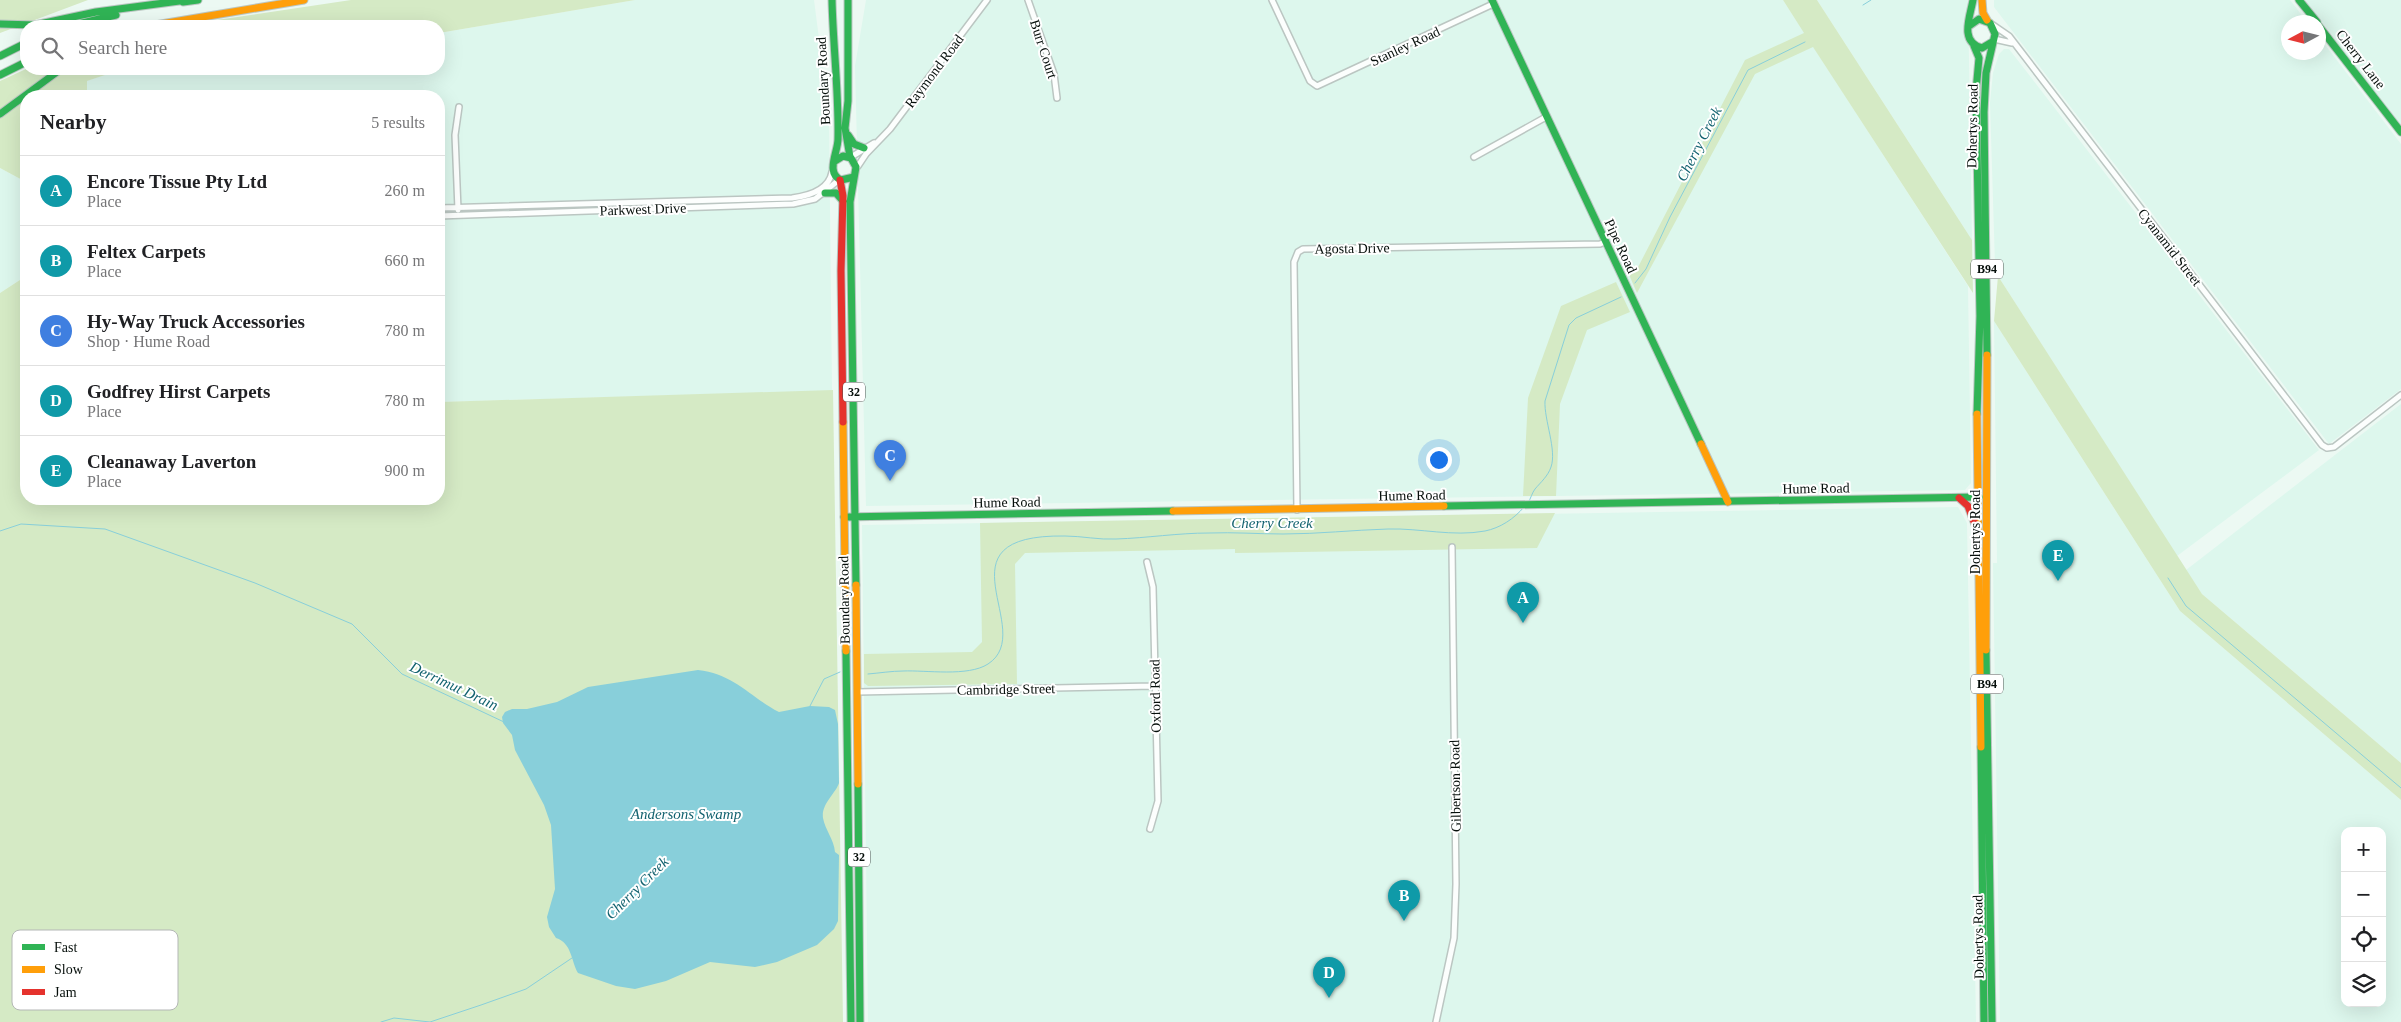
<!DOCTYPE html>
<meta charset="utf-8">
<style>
body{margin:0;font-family:"Times New Roman",serif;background:#f2f2f2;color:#202124}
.controls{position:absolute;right:15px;bottom:15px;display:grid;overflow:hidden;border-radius:10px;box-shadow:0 5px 20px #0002}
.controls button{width:45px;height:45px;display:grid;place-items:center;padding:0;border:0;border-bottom:1px solid #e0e0e0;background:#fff;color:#202124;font:25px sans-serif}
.compass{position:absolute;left:2281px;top:15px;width:45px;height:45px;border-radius:50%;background:#fff;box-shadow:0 5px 20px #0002;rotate:263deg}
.you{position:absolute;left:1438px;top:459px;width:18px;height:18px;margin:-12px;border:4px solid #fff;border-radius:50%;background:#1a73e8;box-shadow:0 0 0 8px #1a73e833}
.badge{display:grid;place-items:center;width:32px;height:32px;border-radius:50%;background:#56605c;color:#fff;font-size:16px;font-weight:700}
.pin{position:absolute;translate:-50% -41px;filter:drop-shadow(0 1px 2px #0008)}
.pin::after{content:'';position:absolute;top:26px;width:18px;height:15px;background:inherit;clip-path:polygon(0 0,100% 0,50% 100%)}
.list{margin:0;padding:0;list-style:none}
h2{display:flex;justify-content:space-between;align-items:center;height:65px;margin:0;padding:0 20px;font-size:21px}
h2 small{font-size:16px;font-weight:400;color:#757577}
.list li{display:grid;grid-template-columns:32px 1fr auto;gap:15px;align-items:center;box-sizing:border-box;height:70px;padding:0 20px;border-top:1px solid #e0e0e0}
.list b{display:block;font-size:19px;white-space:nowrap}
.list p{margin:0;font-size:16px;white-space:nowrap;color:#757577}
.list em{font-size:16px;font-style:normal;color:#757577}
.icon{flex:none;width:28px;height:28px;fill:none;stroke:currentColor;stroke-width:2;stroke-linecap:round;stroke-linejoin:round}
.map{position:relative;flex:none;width:2401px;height:1022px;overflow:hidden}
.search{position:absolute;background:#fff;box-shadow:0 5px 20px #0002;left:20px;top:20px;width:425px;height:55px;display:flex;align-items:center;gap:12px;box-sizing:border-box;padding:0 18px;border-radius:20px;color:#757577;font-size:19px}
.panel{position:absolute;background:#fff;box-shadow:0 5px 20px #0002;left:20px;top:90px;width:425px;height:415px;border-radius:20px}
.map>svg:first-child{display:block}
.built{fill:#ddf7ed;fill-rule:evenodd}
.green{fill:#d5eac5}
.water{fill:#88cfda}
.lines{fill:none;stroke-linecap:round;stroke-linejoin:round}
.stream{stroke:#88cfda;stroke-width:1}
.street-casing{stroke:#bbc6c2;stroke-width:8}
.fast-casing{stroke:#bbc6c2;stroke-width:9}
.slow-casing{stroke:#bbc6c2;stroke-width:9}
.jam-casing{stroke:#bbc6c2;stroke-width:9}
.street{stroke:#fcfefd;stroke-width:5}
.fast{stroke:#30b455;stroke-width:7}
.slow{stroke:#ff9f0a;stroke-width:7}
.jam{stroke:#e5322d;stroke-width:7}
.labels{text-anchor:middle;stroke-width:4;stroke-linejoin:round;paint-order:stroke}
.shield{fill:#fff;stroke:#505654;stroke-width:1}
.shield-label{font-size:12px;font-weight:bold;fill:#050e0a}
.street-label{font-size:14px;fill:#050e0a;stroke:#fff}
.water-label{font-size:15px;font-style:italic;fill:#12626f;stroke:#fff}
.key{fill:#fff;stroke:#b4b7b6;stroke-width:1}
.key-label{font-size:14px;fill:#050e0a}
</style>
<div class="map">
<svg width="2401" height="1022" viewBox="0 0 2401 1022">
<rect width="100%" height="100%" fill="#ecf9f3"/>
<path class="built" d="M635 0H814L829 116 832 391 439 402V96H87L86 81 123 69H439V33Z
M866 0H1783L1968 286 1971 483 1965 490 866 506 855 66Z
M1817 0H1968L1972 240Z
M1994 0H2290L2307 22H2288V52H2318L2319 37 2401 144V389L2329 444 1994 7Z
M2305 0H2401V125Z
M2004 49H2009L2319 450 2177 556 1998 276 1995 265 1990 103 1993 73 1999 54Z
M0 168 26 182V276L0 293Z
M1994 321 2180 611 2401 800V1022H2000L1993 563H1997ZM2345 831H2382V1003H2345Z
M2401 404V763L2202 594 2186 570Z
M1958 507 1967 523 1976 1022H868L862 525Z"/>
<path class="green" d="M0 0H88L0 33Z
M351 0H635L439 33V26H192L217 20Z
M1783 0H1817L1972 240 1973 293 1813 47 1755 74 1637 293 1627 270 1635 273 1745 60 1804 33Z
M26 69H123L87 81V96H26V182L0 168V81Z
M26 276V499H439V402L833 390 843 1022H0V293Z
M1998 276 2202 594 2401 763V800L2180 611 1994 321Z
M1616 282 1630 312 1587 330 1560 404 1556 496H1523L1528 398 1561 306Z
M1555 513 1537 548 1235 553V549L1025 553 1015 564 1017 684 868 686 864 683V654L972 652 982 642 980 523Z"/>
<path class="water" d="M698 670C734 674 750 697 779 712L810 706 829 707 835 710 838 724 839 783C836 793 821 804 823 818 825 830 834 839 835 852L839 855 838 921 834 929 817 945 777 962 755 967 710 962 666 981 635 989 616 986 578 973C571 961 572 943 556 938L549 927 547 917 555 889 551 825 544 805 515 750 512 735 503 723 502 717 505 712 512 709H527L557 702 588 687Z"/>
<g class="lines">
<path class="stream" d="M1863 5 1871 0
M1635 283 1646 269 1670 217 1748 70 1805 42
M1528 503C1531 498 1532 493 1535 489 1541 482 1548 476 1551 467 1557 450 1544 420 1545 401L1569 325 1576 318 1621 297
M0 531 21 524 105 529 255 583 352 624 402 674 504 722
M2168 578 2186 606 2401 788
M868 674C880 673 892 671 903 671 926 670 968 677 988 664 1039 631 931 534 1065 536 1082 536 1099 540 1116 539 1147 538 1178 533 1209 533 1234 532 1258 534 1283 534 1318 534 1353 530 1388 529 1420 528 1453 537 1485 531 1500 528 1514 519 1524 507
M810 706 824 679 840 672
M381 1022 394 1018 430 1022 481 1005 526 989 572 958"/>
<defs>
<path id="street" d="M1028 0 1054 74 1057 98
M1272 0 1310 81 1317 86 1493 4
M1993 25 2009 36 2322 445 2327 448 2334 447 2401 395
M1994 39 2012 43
M851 157 874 143
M1474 157 1546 117
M858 166 866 154 890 129 987 0
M439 208 792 198C808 196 829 190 832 172
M458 210 455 135 459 107
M439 216 793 204 815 199 839 180
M1297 510 1294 262 1298 252 1303 249 1600 244 1605 242
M1147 562 1153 587 1158 801 1150 829
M857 692 1154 686
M1436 1022 1454 938 1456 884 1452 547"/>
<path id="fast" d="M832 0C833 46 839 93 838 139 838 152 825 173 841 180L854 177
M848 0V101L845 128 850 157
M1492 0 1701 444
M1973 0C1970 17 1959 42 1982 48L1992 42
M2299 0 2317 22
M183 2 198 0
M0 24 35 25 96 12 187 0
M2318 25 2401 132
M70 26 116 15
M1969 26 1979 19 1990 23 1995 34 1986 73 1984 112 1987 355
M1974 46 1979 58 1976 91 1980 316 1977 414
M0 56 26 43
M0 75 26 62
M0 114 61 69
M848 135 854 144 864 148
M835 161 843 156 851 158 856 167 850 202 856 585
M825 193H836L843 201
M1444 506 1979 497
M844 517 1173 511
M1986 650 1992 1022
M846 651 851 1022
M1981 747 1984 1022
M858 784 860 1022"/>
<path id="slow" d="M1982 0 1983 13 1987 20
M149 26 304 0
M1977 414 1981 747
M843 422 846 651
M1701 444 1728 502
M1173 511 1444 506
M856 585 858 784
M1986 650 1987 355"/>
<path id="jam" d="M840 180 843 196 841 271 843 422
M1959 498 1968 506 1976 527"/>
</defs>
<use href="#street" class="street-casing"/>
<use href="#fast" class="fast-casing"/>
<use href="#slow" class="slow-casing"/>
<use href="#jam" class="jam-casing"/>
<use href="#street" class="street"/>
<use href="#fast" class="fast"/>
<use href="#slow" class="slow"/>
<use href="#jam" class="jam"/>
</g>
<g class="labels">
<g class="shield">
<rect x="1971" y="259.5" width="32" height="19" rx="4"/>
<rect x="843" y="382.5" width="22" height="19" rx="4"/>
<rect x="1971" y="674.5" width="32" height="19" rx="4"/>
<rect x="848" y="847.5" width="22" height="19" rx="4"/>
</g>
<g class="shield-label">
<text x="1987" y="273">B94</text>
<text x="854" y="396">32</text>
<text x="1987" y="688">B94</text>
<text x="859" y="861">32</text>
</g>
<g class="street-label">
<text transform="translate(1405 46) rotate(-25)" y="5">Stanley Road</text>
<text transform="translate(1044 49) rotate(72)" y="5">Burr Court</text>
<text transform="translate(2361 59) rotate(52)" y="5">Cherry Lane</text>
<text transform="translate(934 71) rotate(-53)" y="5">Raymond Road</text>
<text transform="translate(823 81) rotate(-93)" y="5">Boundary Road</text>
<text transform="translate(1972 126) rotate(-89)" y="5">Dohertys Road</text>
<text transform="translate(643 209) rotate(-2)" y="5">Parkwest Drive</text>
<text transform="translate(1621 246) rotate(65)" y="5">Pipe Road</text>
<text transform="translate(2170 247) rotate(52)" y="5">Cyanamid Street</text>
<text transform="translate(1352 248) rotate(-1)" y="5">Agosta Drive</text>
<text transform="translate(1816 488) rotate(-1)" y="5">Hume Road</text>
<text transform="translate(1412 495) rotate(-1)" y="5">Hume Road</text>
<text transform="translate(1007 502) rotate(-1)" y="5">Hume Road</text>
<text transform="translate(1975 532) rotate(-90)" y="5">Dohertys Road</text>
<text transform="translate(844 600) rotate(-91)" y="5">Boundary Road</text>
<text transform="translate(1006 689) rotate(-1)" y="5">Cambridge Street</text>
<text transform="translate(1155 696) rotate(-91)" y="5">Oxford Road</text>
<text transform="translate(1455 786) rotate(-91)" y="5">Gilbertson Road</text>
<text transform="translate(1978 937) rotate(-91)" y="5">Dohertys Road</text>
</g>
<g class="water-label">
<text transform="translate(1699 144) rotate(-63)" y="5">Cherry Creek</text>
<text x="1272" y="528">Cherry Creek</text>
<text transform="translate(454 686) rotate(25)" y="5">Derrimut Drain</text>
<text x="686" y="819">Andersons Swamp</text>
<text transform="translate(637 888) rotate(-45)" y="5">Cherry Creek</text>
</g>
</g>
<rect x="12" y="930" width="166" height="80" rx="8" class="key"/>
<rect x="22" y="944" width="23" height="6" fill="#30b455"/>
<rect x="22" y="966" width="23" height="7" fill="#ff9f0a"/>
<rect x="22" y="989" width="23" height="6" fill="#e5322d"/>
<g class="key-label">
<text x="54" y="952">Fast</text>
<text x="54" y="974">Slow</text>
<text x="54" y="997">Jam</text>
</g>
</svg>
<div class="controls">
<button>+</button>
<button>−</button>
<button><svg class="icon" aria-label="locate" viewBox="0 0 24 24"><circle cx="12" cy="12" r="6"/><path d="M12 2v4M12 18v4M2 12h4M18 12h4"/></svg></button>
<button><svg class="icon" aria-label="layers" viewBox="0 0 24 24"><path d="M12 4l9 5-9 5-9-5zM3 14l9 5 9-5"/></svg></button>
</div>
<svg class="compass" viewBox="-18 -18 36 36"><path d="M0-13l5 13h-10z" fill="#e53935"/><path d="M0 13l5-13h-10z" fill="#757577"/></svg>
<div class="you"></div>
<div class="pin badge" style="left:1523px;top:623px;background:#0f9aa8">A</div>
<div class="pin badge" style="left:1404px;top:921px;background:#0f9aa8">B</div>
<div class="pin badge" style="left:890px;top:481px;background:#3f7fe0">C</div>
<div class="pin badge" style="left:1329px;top:998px;background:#0f9aa8">D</div>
<div class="pin badge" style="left:2058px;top:581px;background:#0f9aa8">E</div>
<div class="search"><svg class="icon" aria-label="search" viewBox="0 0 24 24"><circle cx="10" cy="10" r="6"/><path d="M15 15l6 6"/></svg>Search here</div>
<section class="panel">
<h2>Nearby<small>5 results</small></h2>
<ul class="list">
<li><span class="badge" style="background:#0f9aa8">A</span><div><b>Encore Tissue Pty Ltd</b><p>Place</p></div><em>260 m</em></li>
<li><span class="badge" style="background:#0f9aa8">B</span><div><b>Feltex Carpets</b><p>Place</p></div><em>660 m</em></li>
<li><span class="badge" style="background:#3f7fe0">C</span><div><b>Hy-Way Truck Accessories</b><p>Shop · Hume Road</p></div><em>780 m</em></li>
<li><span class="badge" style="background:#0f9aa8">D</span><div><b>Godfrey Hirst Carpets</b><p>Place</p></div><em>780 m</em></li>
<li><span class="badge" style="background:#0f9aa8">E</span><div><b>Cleanaway Laverton</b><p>Place</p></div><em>900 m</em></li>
</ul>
</section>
</div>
